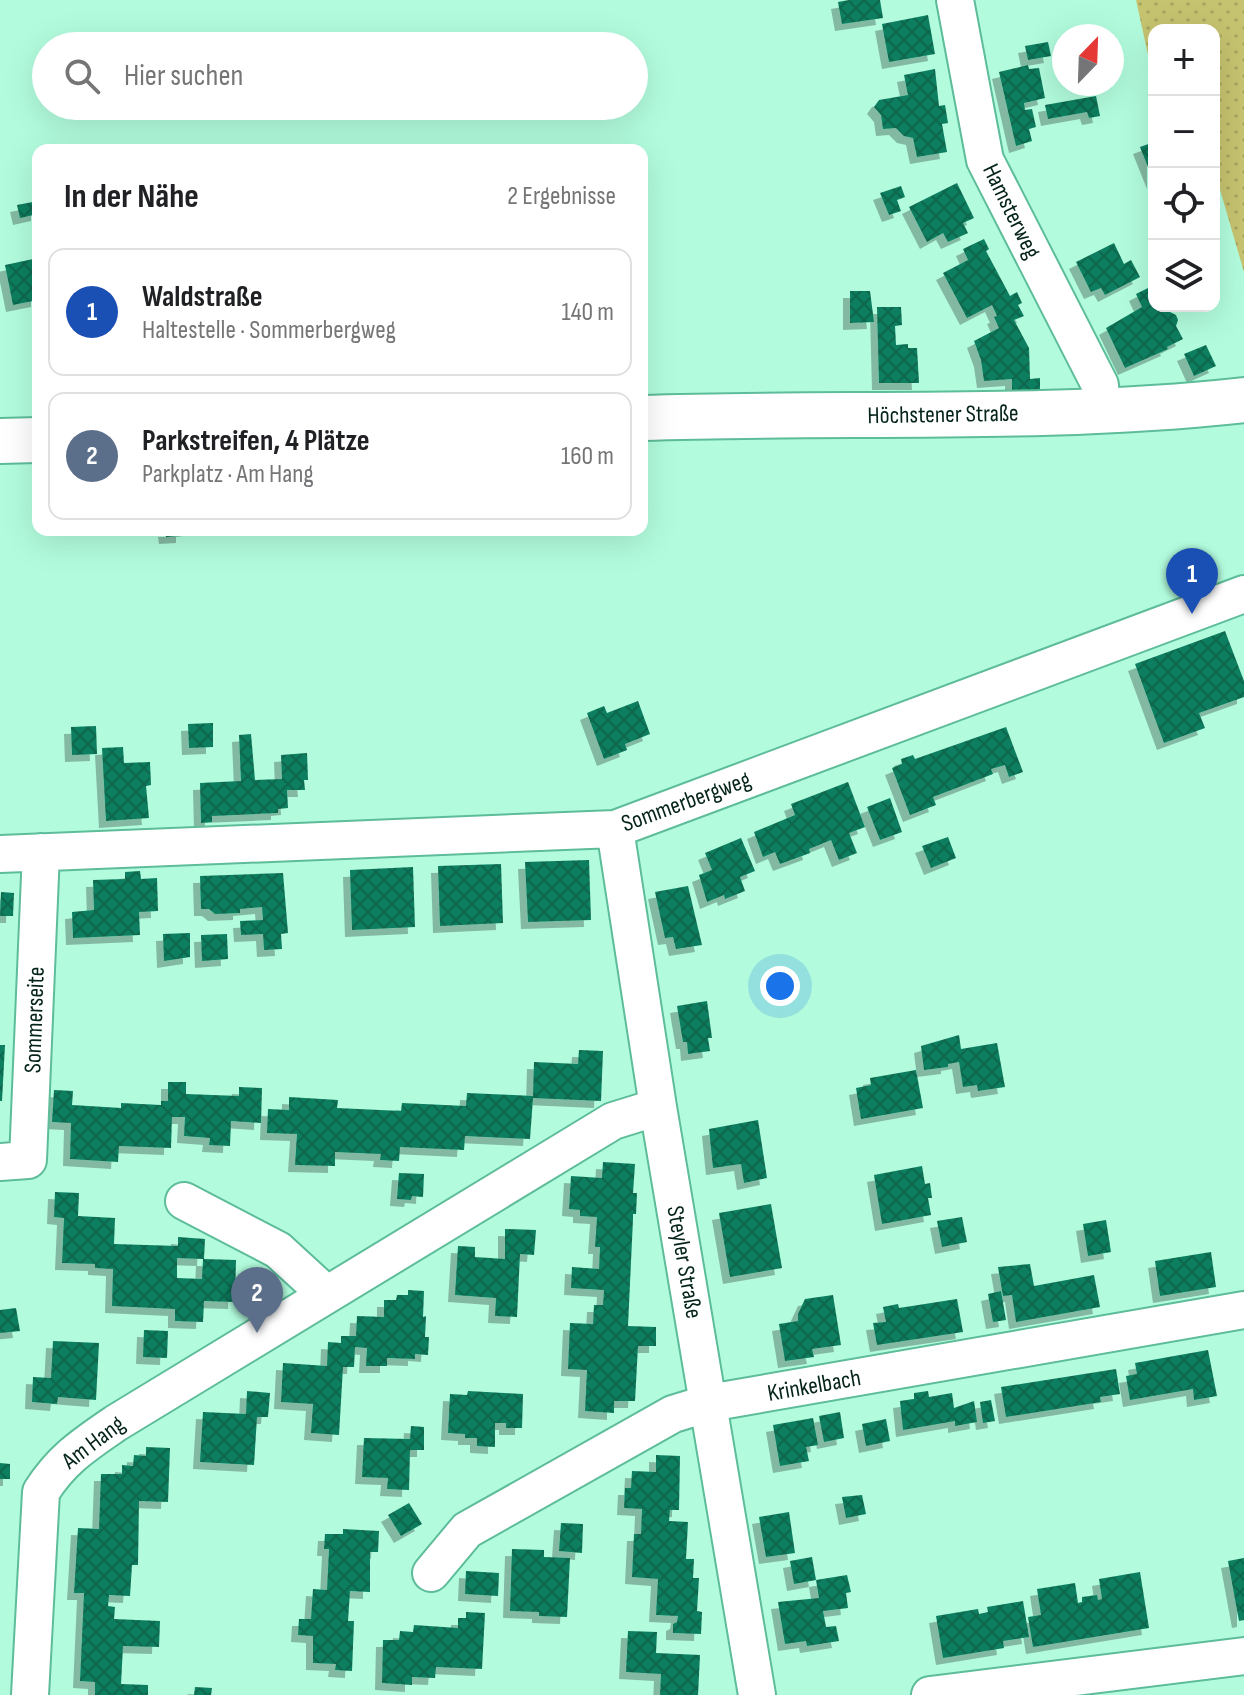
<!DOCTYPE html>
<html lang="de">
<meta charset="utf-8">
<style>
body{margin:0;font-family:"Sofia Sans Condensed",sans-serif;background:#f2f2f2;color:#202124}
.controls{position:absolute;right:24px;top:24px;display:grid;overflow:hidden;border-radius:16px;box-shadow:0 8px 32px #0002}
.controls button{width:72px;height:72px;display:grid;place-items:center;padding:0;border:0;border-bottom:2px solid #e0e0e0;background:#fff;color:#202124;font:40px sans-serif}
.compass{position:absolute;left:1052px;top:24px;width:72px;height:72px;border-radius:50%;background:#fff;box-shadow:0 8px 32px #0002;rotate:23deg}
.you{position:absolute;left:780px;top:986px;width:28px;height:28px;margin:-20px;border:6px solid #fff;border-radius:50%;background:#1a73e8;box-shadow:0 0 0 12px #1a73e833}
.badge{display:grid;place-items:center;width:52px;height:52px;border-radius:50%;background:#db2777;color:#fff;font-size:26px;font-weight:700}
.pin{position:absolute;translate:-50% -66px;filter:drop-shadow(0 2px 4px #0008)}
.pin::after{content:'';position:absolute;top:42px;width:28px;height:24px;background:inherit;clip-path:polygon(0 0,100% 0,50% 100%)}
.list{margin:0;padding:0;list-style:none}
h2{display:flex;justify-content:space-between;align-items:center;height:104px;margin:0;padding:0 32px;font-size:34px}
h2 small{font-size:26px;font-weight:400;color:#757577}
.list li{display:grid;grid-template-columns:52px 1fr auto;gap:24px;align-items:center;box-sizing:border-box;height:128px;margin:0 16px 16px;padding:0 16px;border:2px solid #e0e0e0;border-radius:16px}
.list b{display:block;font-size:30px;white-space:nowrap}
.list p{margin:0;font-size:26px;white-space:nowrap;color:#757577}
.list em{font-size:26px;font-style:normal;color:#757577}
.icon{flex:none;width:44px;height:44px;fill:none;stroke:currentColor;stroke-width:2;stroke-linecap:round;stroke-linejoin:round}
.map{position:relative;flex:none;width:1244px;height:1695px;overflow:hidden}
.search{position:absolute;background:#fff;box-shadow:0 8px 32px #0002;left:32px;top:32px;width:616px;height:88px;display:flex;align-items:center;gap:20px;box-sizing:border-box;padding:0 28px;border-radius:44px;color:#757577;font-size:30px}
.panel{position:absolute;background:#fff;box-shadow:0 8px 32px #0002;left:32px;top:144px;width:616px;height:392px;border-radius:16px}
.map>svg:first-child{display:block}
.grass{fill:url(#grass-dots)}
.building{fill:url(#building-cross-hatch);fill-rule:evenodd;filter:url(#shadow)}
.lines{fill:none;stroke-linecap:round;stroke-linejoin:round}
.minor-casing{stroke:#5dbc99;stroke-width:40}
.major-casing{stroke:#5dbc99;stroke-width:48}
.minor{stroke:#fff;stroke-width:36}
.major{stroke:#fff;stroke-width:44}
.labels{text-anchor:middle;stroke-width:6;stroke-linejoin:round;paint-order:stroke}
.street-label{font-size:24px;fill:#042319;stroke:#fff}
</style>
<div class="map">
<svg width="1244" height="1695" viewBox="0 0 1244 1695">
<defs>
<pattern id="grass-dots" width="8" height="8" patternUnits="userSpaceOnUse" patternTransform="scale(2)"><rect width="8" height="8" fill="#c6c370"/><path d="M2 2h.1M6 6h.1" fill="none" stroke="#a8a760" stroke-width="1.8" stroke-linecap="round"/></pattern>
<pattern id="building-cross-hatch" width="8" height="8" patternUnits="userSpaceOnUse" patternTransform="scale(2)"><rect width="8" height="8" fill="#0b7e5e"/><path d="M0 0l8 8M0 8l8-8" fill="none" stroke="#09674d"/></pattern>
<filter id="shadow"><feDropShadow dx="-7" dy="7" stdDeviation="0" flood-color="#0004"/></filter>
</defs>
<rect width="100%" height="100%" fill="#b2fcdd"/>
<path class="grass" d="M1136 0H1244V272L1214 169V30H1154V82Z"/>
<path class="building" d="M849 0H880L883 18 842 24 838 2Z
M928 15 935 54 889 62 882 24Z
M1048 42 1051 56 1028 60 1025 46Z
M1028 65 1029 69 1039 68 1045 98 1024 103 1025 110 1032 109 1036 127 1029 129 1032 141 1016 146 999 72Z
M935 69 939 106 945 105 948 123 942 124 947 152 917 157 913 138 904 136 896 128 883 129 881 115 874 107 879 100 908 95 904 75Z
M1096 96 1100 116 1089 118 1087 112 1048 119 1045 105Z
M1154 142V182L1140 147Z
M957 183 974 218 963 223 968 233 948 242 943 233 927 242 909 207Z
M901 186 905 197 897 200 901 211 889 215 880 193Z
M38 201V214L20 218 17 205Z
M984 239 989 249 986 251 1010 296 1017 292 1022 303 1018 305 1024 316 1014 320 1029 348 1030 379 1040 378V391H1012V379L984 381 981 360 974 341 999 328 994 317 997 316 992 305 967 318 943 273 968 260 963 249Z
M1114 243 1124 264 1131 260 1140 277 1105 295 1101 288 1091 292 1076 262Z
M38 258V300L13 305 5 265Z
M1154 285V306H1167L1170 312 1176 315 1178 320 1176 326 1183 339 1167 347 1168 349 1125 368 1106 328 1142 307 1136 294Z
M850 291H870L874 322 850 323Z
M877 307H901L902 325 895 326 896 345 908 344V348H917L919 383H879Z
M1206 345 1216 366 1194 376 1184 354Z
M165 530H183V536L166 537Z
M1225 631 1244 681V697L1199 713 1205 728 1164 743 1135 664Z
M638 701 650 734 625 744 627 750 604 759 587 713 604 706 607 713Z
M213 723V747L189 748 188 724Z
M96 726 97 754 72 755 71 727Z
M1006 727 1023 772 1009 777 1005 765 991 769 993 774 933 797 936 805 910 815 892 768 902 764 901 759 913 755 915 759Z
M251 734 255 780 282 779 281 755 307 753 308 780H304L305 790H287L288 808 278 809V813L212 816V822L201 823 200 783 241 781 239 735Z
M123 747 124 763 150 762 151 785 146 786 149 818 106 821 102 748Z
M848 782 865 827 849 833 857 853 839 860 831 840 809 849 810 853 780 864 775 852 763 857 754 832 795 815 791 804Z
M890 798 902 832 880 840 867 807Z
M948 837 956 858 931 868 922 846Z
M741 838 755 871 740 877 745 891 725 899 724 895 707 902 699 875 712 870 705 853Z
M589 860 591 920 528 922 525 862Z
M501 864 503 923 440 926 438 866Z
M413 867 415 927 352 930 350 870Z
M140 871 141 879 157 878 158 911 139 912 140 935 73 938 72 912 94 910 93 880 125 879V872Z
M283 873 288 933 281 934 282 949 264 950 263 934 241 935 240 921 263 920 262 907 240 909V913L215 914 209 909H201L200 876Z
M688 886 702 945 676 949 673 937 665 938 655 892Z
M1 892 14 893 13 916H0Z
M190 933V957L164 961 163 934Z
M227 934 228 959 202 961 201 935Z
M707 1001 712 1038H708L710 1051 688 1054 687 1042H683L677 1006Z
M959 1035 961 1049 997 1043 1005 1087 978 1091 977 1085 963 1087 959 1062 948 1064V1067L924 1070 921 1046Z
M0 1045H5L2 1101H0Z
M579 1050 603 1051 601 1101 533 1098 530 1139 465 1136 464 1150 400 1147 399 1161 380 1160 381 1154 335 1152V1166L295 1165 297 1134 267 1133 268 1109 289 1110V1097L338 1100 337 1108 401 1111 402 1103 466 1106 467 1093 533 1096 534 1062 578 1064Z
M916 1070 923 1108 861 1119 856 1088 871 1085 870 1078Z
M168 1082H186V1094L239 1096V1087L262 1088 261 1123 231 1121 230 1146 209 1145 210 1138 184 1136 185 1117H172L171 1148 119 1146 118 1162 70 1159 71 1123 52 1122 54 1090 73 1091 72 1105 121 1108V1103L161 1105V1101H168Z
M758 1120 767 1178 744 1183 741 1164 713 1168 709 1129Z
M603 1162 635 1164 633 1193H637L636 1214H633V1219L628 1326 656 1327V1346H638L635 1401H614V1413L585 1411 587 1370 568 1369 570 1323 593 1324 594 1305H603L604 1290 571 1288 572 1267 599 1269 600 1247H595L597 1217 580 1216V1210L569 1209 571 1176 602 1178Z
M922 1166 925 1184 930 1183 932 1198H928L931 1215 882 1224 874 1175Z
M399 1173 424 1174 423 1197 412 1196 411 1200 397 1199Z
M55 1192 79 1193 78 1216 115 1218 114 1244 178 1246V1237L205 1239 204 1259 236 1260 235 1302 204 1301 203 1322 175 1321V1309L112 1306 113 1269 95 1268V1264L62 1263 64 1218 54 1217ZM177 1258 203 1259 202 1279 177 1278Z
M771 1204 782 1268 730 1277 719 1213Z
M962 1217 967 1242 942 1247 937 1221Z
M1106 1220 1111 1252 1088 1256 1083 1224Z
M505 1229 536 1230 534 1255 520 1254 517 1317 495 1316 496 1298 455 1295 458 1246 475 1247V1257L505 1259Z
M1211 1252 1216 1287 1160 1296 1155 1261Z
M1030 1264 1034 1286 1094 1275 1100 1307 1016 1322 1012 1295 1003 1296 998 1267Z
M408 1290 424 1291 423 1317 426 1316 425 1337H429L428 1355 415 1354V1359L387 1358V1366H366L367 1348 355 1347 354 1367H343L339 1435 311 1433 313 1404 281 1402 283 1363 327 1366 328 1342 341 1343V1336H356L357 1316 384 1317V1300H396L397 1295H408Z
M1001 1291 1006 1320 993 1322 988 1294Z
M833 1295 841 1345 812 1349 814 1357 785 1361 779 1324 798 1321V1314L805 1299Z
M957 1299 963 1332 877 1345 873 1323 886 1322 883 1307 898 1304 899 1308Z
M16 1308 20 1331 0 1333V1310Z
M144 1330 168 1331 167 1358 143 1357Z
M53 1341 99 1343 96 1400 58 1397 57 1404 32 1402 33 1377 51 1378Z
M1208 1350 1217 1396 1194 1400 1193 1389 1130 1400 1126 1376 1137 1374 1135 1363Z
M1116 1369 1120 1394 1100 1397 1101 1402 1006 1417 1001 1387Z
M247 1391 270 1393 268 1417H257L254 1465 200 1462 203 1412 246 1414Z
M468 1391 523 1394 522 1428H506V1423H495V1447L477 1446V1438H465V1434L448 1433 450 1394 467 1395Z
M928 1391 929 1397 952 1393 954 1408 974 1401 977 1422 955 1426V1421L903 1430 900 1401 914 1399V1393Z
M991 1400 995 1421 983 1423 980 1402Z
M840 1412 844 1438 824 1442 819 1416Z
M813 1418 818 1445 806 1447 809 1461 780 1466 773 1425Z
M886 1419 890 1441 866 1446 862 1424Z
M411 1426 424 1427V1450H410L409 1490 387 1489 388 1478 362 1477 364 1438 410 1439Z
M146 1447 170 1448 168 1502 139 1501 138 1565H132L130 1596 109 1595 108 1606 115 1607 114 1619 160 1621 159 1647 123 1646 121 1684 148 1685V1695H95V1682L80 1681 84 1593H74L78 1528 99 1529 101 1474H122V1465L133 1466 134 1455 146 1456Z
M656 1455 680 1456 679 1510H670L669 1521 688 1522 686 1559H694L693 1578H699L697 1611 702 1612 701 1634 673 1633V1624L677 1622 678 1616 656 1615 658 1579 632 1577 634 1534H641L642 1509 624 1508 625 1488H631L632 1471 656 1472Z
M0 1463 10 1464V1479H0Z
M862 1495 866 1514 846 1518 842 1497Z
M409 1503 422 1524 401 1536 388 1515Z
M789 1512 795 1553 766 1557 759 1517Z
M561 1523 583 1524 582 1553 559 1551Z
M343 1529 379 1531 378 1552H370V1592L350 1591 348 1621H354L352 1671 335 1670 336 1664 313 1663V1636L298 1635 299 1619H311L313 1589 327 1590 329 1549H324L325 1534H343Z
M512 1549 544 1550V1557L570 1558 567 1617 539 1616V1612L510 1611Z
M812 1557 816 1580 794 1584 790 1561Z
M1244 1558V1620L1239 1621 1228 1561Z
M466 1571 499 1573 498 1596 465 1594Z
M1140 1572 1149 1628 1033 1647 1028 1617 1041 1615 1037 1589 1075 1583 1078 1603 1082 1602V1597L1097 1595 1098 1600 1102 1599 1099 1579Z
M847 1575 851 1592 846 1593 848 1608 823 1611 826 1627 836 1626 839 1641 807 1646 806 1641 785 1644 778 1602 819 1598 816 1580Z
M1023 1601 1029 1637 1003 1641 1004 1648 943 1658 936 1616 978 1609 979 1614 988 1612 987 1607Z
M466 1612 485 1613 482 1669 436 1667 435 1678 412 1677V1685L382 1683 383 1640H399L400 1631 413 1632 414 1625 458 1628V1618H466Z
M628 1631 657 1632 656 1653 700 1655 698 1695H660L661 1674 626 1672Z
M195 1687 212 1688 211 1695H194Z"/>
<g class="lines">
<defs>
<path id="minor" d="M955 0 985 160 1100 385 1101 410
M615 829 658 1107 757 1695
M0 854 615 829 1244 594
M0 1162 28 1160 41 852
M184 1201 278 1250 326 1294
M431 1573 467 1530 673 1414 709 1403 1244 1310
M30 1695 41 1492C62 1459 84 1445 116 1423L613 1121 658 1107
M930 1695 1244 1656"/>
<path id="major" d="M642 418C842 411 1044 422 1244 400
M0 441 38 440"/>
</defs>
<use href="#minor" class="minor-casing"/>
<use href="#major" class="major-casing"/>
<use href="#minor" class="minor"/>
<use href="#major" class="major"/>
</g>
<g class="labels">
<g class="street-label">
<text transform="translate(1012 211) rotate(64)" y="8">Hamsterweg</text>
<text transform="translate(943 414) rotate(-1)" y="8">Höchstener Straße</text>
<text transform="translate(686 801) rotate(-20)" y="8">Sommerbergweg</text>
<text transform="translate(34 1020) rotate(-88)" y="8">Sommerseite</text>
<text transform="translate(685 1262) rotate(80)" y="8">Steyler Straße</text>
<text transform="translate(814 1385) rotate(-10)" y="8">Krinkelbach</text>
<text transform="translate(93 1442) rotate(-37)" y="8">Am Hang</text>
</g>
</g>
</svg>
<div class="controls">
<button>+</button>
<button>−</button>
<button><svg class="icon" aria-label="locate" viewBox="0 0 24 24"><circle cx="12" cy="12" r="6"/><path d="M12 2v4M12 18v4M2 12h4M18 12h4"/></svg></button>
<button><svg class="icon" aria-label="layers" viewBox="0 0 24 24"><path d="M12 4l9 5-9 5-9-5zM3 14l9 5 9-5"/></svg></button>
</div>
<svg class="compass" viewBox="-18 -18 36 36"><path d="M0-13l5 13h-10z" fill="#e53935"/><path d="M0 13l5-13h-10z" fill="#757577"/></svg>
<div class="you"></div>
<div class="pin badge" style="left:1192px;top:614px;background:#1a4fb4">1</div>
<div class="pin badge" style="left:257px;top:1333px;background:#5c6f8a">2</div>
<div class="search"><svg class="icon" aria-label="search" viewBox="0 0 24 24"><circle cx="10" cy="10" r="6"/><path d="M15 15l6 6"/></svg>Hier suchen</div>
<section class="panel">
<h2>In der Nähe<small>2 Ergebnisse</small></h2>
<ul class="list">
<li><span class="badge" style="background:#1a4fb4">1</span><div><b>Waldstraße</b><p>Haltestelle · Sommerbergweg</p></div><em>140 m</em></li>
<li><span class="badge" style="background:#5c6f8a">2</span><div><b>Parkstreifen, 4 Plätze</b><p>Parkplatz · Am Hang</p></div><em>160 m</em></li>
</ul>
</section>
</div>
